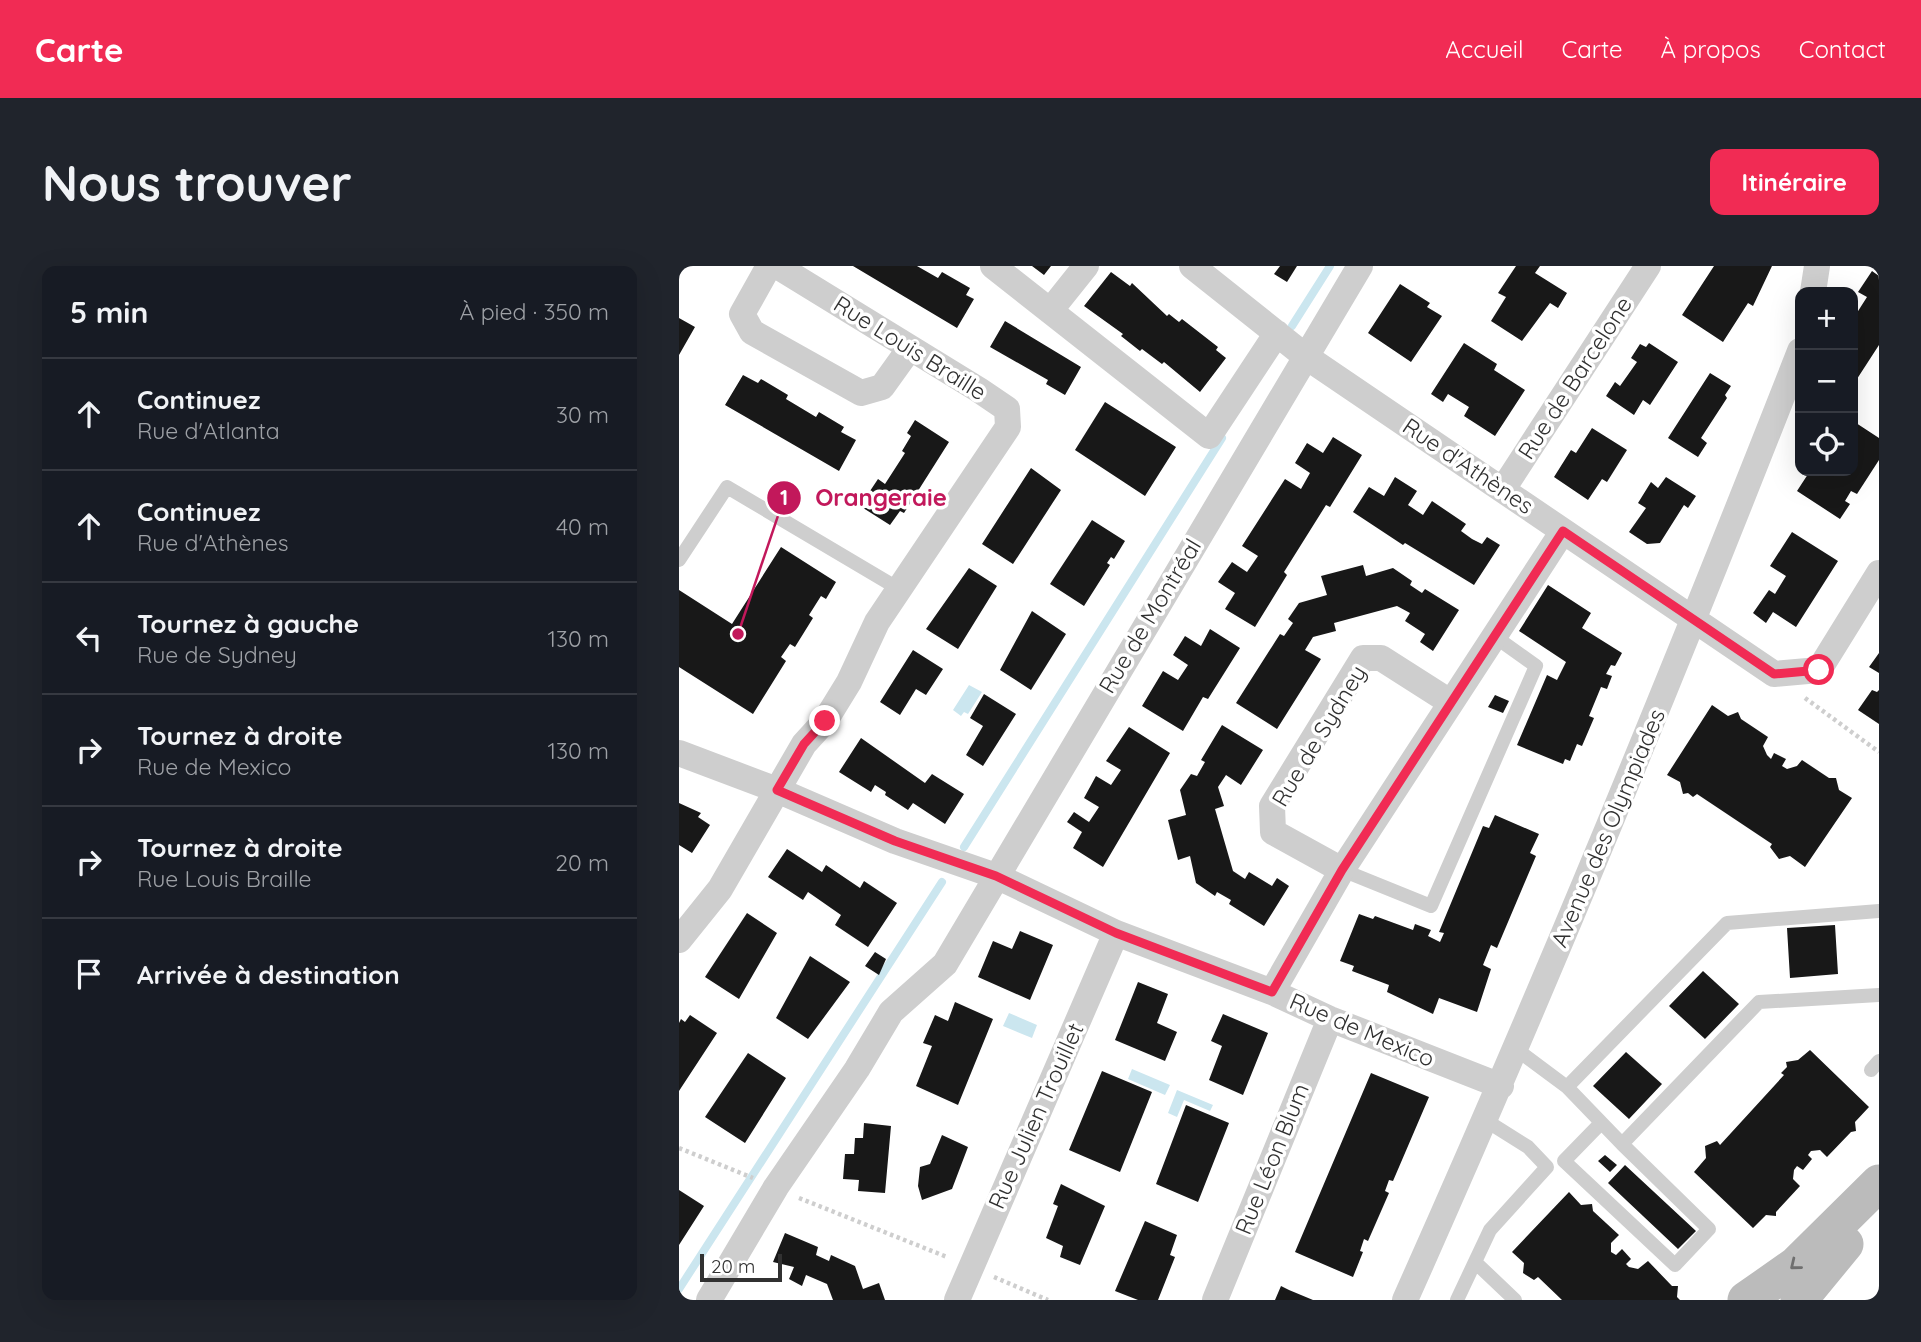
<!DOCTYPE html>
<html lang="fr">
<meta charset="utf-8">
<style>
body{margin:0;font-family:Quicksand,sans-serif;background:#20242c;color:#f1f3f6}
.controls{position:absolute;right:21px;top:21px;display:grid;overflow:hidden;border-radius:14px;box-shadow:0 7px 28px #0002}
.controls button{width:63px;height:63px;display:grid;place-items:center;padding:0;border:0;border-bottom:2px solid #363941;background:#171b24;color:#f1f3f6;font:35px sans-serif}
.scale{position:absolute;left:21px;bottom:18px;width:82px;box-sizing:border-box;padding-left:7px;border:4px solid #313131;border-top:0;font-size:19px;line-height:24px;white-space:nowrap;color:#313131;-webkit-text-stroke:5px #fff;paint-order:stroke}
.stop{position:absolute;width:21px;height:21px;margin:-16px;border:5px solid #f12b54;border-radius:50%;background:#fff}
.stop.end{background:#f12b54;border-color:#fff;box-shadow:0 2px 7px #0008}
.list{margin:0;padding:0;list-style:none}
h2{display:flex;justify-content:space-between;align-items:center;height:91px;margin:0;padding:0 28px;font-size:30px}
h2 small{font-size:23px;font-weight:400;color:#9ea1a6}
.list li{display:grid;grid-template-columns:46px 1fr auto;gap:21px;align-items:center;box-sizing:border-box;height:112px;padding:0 28px;border-top:2px solid #363941}
.list b{display:block;font-size:26px;white-space:nowrap}
.list p{margin:0;font-size:23px;white-space:nowrap;color:#9ea1a6}
.list em{font-size:23px;font-style:normal;color:#9ea1a6}
.icon{flex:none;width:38px;height:38px;fill:none;stroke:currentColor;stroke-width:2;stroke-linecap:round;stroke-linejoin:round}
.map{position:relative;flex:none;width:1200px;height:1034px;overflow:hidden;border-radius:14px}
header{display:flex;align-items:center;gap:42px;box-sizing:border-box;height:98px;padding:0 35px;background:#f12b54;color:#fff}
header strong{font-size:33px}
nav{display:flex;gap:38px;margin-inline-start:auto;font-size:24px}
.intro{display:flex;align-items:center;justify-content:space-between;box-sizing:border-box;height:168px;padding:0 42px}
h1{margin:0;font-size:49px}
.button{padding:18px 32px;border-radius:14px;background:#f12b54;color:#fff;font-size:24px;font-weight:700}
main{display:flex;gap:42px;padding:0 42px}
aside{flex:1;background:#171b24;border-radius:14px;box-shadow:0 7px 28px #0002}
.map>svg:first-child{display:block}
.water{fill:#cbe6ef}
.lines{fill:none;stroke-linecap:round;stroke-linejoin:round}
.stream{stroke:#cbe6ef;stroke-width:8}
.building{fill:#181818}
.path{stroke:#cecece;stroke-width:4.5;stroke-dasharray:3.5 3.5;stroke-linecap:butt}
.lane{stroke:#cecece;stroke-width:14}
.street{stroke:#cecece;stroke-width:26}
.secondary{stroke:#bbb;stroke-width:37}
.oneway{stroke:#6f6f6f}
.route{stroke:#f12b54;stroke-width:9}
.labels{text-anchor:middle;stroke-width:7;stroke-linejoin:round;paint-order:stroke}
.street-label{font-size:23px;fill:#313131;stroke:#fff}
.leader{fill:none;stroke:#c2185b;stroke-width:2.5}
.callout-dot{fill:#c2185b;stroke:#fff;stroke-width:2.5}
.mark-label{font-size:21px;text-anchor:middle;font-weight:bold;fill:#fff}
.callout-label{font-size:24px;text-anchor:middle;font-weight:bold;fill:#c2185b;stroke:#fff;stroke-width:7;stroke-linejoin:round;paint-order:stroke}
</style>
<header>
<strong>Carte</strong>
<nav><a>Accueil</a><a>Carte</a><a>À propos</a><a>Contact</a></nav>
</header>
<div class="intro"><h1>Nous trouver</h1><a class="button">Itinéraire</a></div>
<main>
<aside>
<h2>5 min<small>À pied · 350 m</small></h2>
<ul class="list">
<li><svg class="icon" aria-label="ahead" viewBox="0 0 24 24"><path d="M12 20V5M6 11l6-6 6 6"/></svg><div><b>Continuez</b><p>Rue d'Atlanta</p></div><em>30 m</em></li>
<li><svg class="icon" aria-label="ahead" viewBox="0 0 24 24"><path d="M12 20V5M6 11l6-6 6 6"/></svg><div><b>Continuez</b><p>Rue d'Athènes</p></div><em>40 m</em></li>
<li><svg class="icon" aria-label="left" viewBox="0 0 24 24"><path d="M17 20v-9H6M10 6l-5 5 5 5"/></svg><div><b>Tournez à gauche</b><p>Rue de Sydney</p></div><em>130 m</em></li>
<li><svg class="icon" aria-label="right" viewBox="0 0 24 24"><path d="M7 20v-9h11M14 6l5 5-5 5"/></svg><div><b>Tournez à droite</b><p>Rue de Mexico</p></div><em>130 m</em></li>
<li><svg class="icon" aria-label="right" viewBox="0 0 24 24"><path d="M7 20v-9h11M14 6l5 5-5 5"/></svg><div><b>Tournez à droite</b><p>Rue Louis Braille</p></div><em>20 m</em></li>
<li><svg class="icon" aria-label="arrive" viewBox="0 0 24 24"><path d="M6 21V4h12l-3 4 3 4H6"/></svg><div><b>Arrivée à destination</b></div></li>
</ul>
</aside>
<div class="map">
<svg width="1200" height="1034" viewBox="0 0 1200 1034">
<rect width="100%" height="100%" fill="#fff"/>
<path class="water" d="M290 419 303 426 289 448 285 446 282 450 274 444Z
M330 747 358 759 353 772 324 760Z
M453 803 491 819 486 829 449 813Z
M498 824 534 839 531 845 505 834 498 851 489 847Z"/>
<g class="lines">
<path class="stream" d="M613 60 651 0
M285 581 543 172
M0 1023 263 616"/>
</g>
<path class="building" d="M174 0H238L259 12 263 6 291 22 287 29 295 33 278 62Z
M353 0H372L365 9Z
M601 0H618L608 16 595 8Z
M837 0H861L856 7 888 27 879 42 871 37 843 75 812 55 827 31 819 27Z
M1035 0H1093L1074 40 1069 37 1044 76 1003 49Z
M1193 5 1200 10V79L1176 116 1174 65 1179 57 1174 53 1188 31 1179 26Z
M432 6 451 20 453 17 488 50 490 48 500 56 503 53 539 81 537 84 547 92 521 126 485 96 483 98 463 83 461 85 442 70 444 68 405 40Z
M721 18 751 37 748 41 763 50 732 96 689 67Z
M0 52 16 61 0 89Z
M326 55 402 101 386 129 367 118 369 114 311 81Z
M785 77 818 98 815 104 846 124 816 170 785 150 790 141 769 128 764 136 752 128Z
M970 77 999 96 971 139 964 134 955 149 927 130 936 116 941 120 958 96 952 92 961 78 967 81Z
M1031 107 1052 120 1046 129 1048 132 1022 172 1028 177 1019 191 989 172Z
M64 109 79 117 82 113 109 129 107 133 137 151 140 146 165 161 162 166 177 174 160 205 46 139Z
M426 136 497 181 466 230 396 184Z
M236 154 270 176 225 247 221 245 211 259 181 240 199 213 206 218 226 187 223 185 232 170 228 167Z
M1174 155 1200 172V194L1178 228 1172 225 1166 235 1171 238 1161 253 1118 225 1131 205H1174Z
M913 162 948 184 928 216 923 213 909 234 875 211 892 184 897 187Z
M654 171 683 189 651 241 647 239 605 306 608 309 576 361 546 343 556 327 539 316 553 296 568 306 579 290 563 280 606 213 622 223 631 207 616 197 628 177 644 187Z
M352 202 382 224 334 298 303 278Z
M716 211 738 225 729 239 744 249 753 235 787 258 782 265 793 273 803 278 808 271 821 279 795 319 726 277 724 279 674 246 690 221 705 230Z
M987 211 1017 230 1009 242 1005 239 981 277 968 278 950 266 967 242 959 237 972 216 979 222Z
M413 254 446 275 435 293 432 291 428 297 431 299 405 340 371 318Z
M1113 266 1159 295 1117 361 1094 346 1087 357 1074 347 1090 324 1096 328 1107 310 1091 300Z
M102 281 157 316 147 333 142 330 130 349 134 352 116 381 111 378 102 391 107 395 74 448 0 401V324L53 358Z
M684 299 687 310 714 302 733 315 731 319 743 327 746 323 780 344 754 385 741 376 746 368 726 355 731 347 718 340 655 357 657 365 634 371 626 384 642 393 598 463 557 437 601 368 605 370 614 357 609 353 620 337 648 329 642 310Z
M290 302 318 320 279 383 247 363Z
M869 319 912 347 903 362 943 387 936 400 932 399 927 408 933 410 928 423 922 421 910 450 915 452 903 480 898 478 891 495 886 493 884 498 838 479 868 409 878 414 887 396 840 365Z
M353 345 387 368 352 424 321 404Z
M531 363 561 382 529 433 524 431 504 465 463 440 484 405 499 414 509 399 494 389 506 370 522 380Z
M234 384 264 403 247 429 237 423 221 449 201 436Z
M1200 387V407L1190 401Z
M1193 424 1198 426 1200 424V458L1179 444Z
M305 428 337 448 304 500 287 489 304 460 291 452Z
M816 429 830 435 824 447 809 441Z
M1033 439 1049 450 1059 446 1062 453 1089 471 1084 480 1088 489 1092 493 1095 487 1107 493 1103 500 1108 503 1118 500 1123 494 1150 512H1157L1160 524 1173 532 1126 601 1111 590 1100 593 1091 581 1093 578 1018 528 1014 531 1009 527 1004 528 1001 516 988 509Z
M543 459 584 484 562 519 547 509 539 521 545 540 536 543 554 605 566 613 570 606 593 620 598 612 610 620 585 660 550 638 552 634 538 626 536 630 517 617 511 590 499 594 489 554 507 549 501 524 512 508 518 510 526 496 522 494Z
M450 461 491 487 424 601 394 582 403 566 388 556 395 546 410 556 420 541 405 532 417 510 432 519 442 504 427 495Z
M182 472 246 517 253 508 285 528 266 558 234 537 229 544 206 529 207 526 196 519 192 526 160 506Z
M0 537 22 547 19 551 31 559 13 587 0 579Z
M816 549 860 568 851 587 857 590 818 682 812 679 804 699 812 703 798 746 760 732 754 748 708 726 710 719 673 705 675 700 661 695 680 648 694 653 696 650 734 664 736 658 752 664 749 670 761 676 765 667 760 666 804 560 810 562Z
M108 583 143 606 147 599 181 622 185 615 218 637 189 681 156 659 162 649 129 626 124 634 89 611Z
M68 647 98 667 60 733 26 711Z
M1156 659 1159 708 1111 712 1108 662Z
M341 665 374 679 351 734 299 711 314 675 333 683Z
M196 686 207 693 200 709 186 700Z
M131 690 171 716 129 773 97 752Z
M1024 705 1060 738 1026 773 990 740Z
M459 716 489 728 478 757 498 766 486 795 436 774Z
M276 736 314 753 279 839 237 820 253 780 244 777 256 749 269 755Z
M544 748 589 767 564 829 530 814 543 780 532 775Z
M11 749 38 767 0 825V757L2 753 6 756Z
M1131 784 1190 841 1176 856 1177 865 1172 866 1148 891 1141 884 1132 885 1129 889 1133 893 1124 904 1118 900 1115 904 1114 913 1121 920 1097 946V950L1087 949 1074 962 1015 906 1027 892 1026 880 1038 875 1041 879 1105 809 1102 807 1108 801 1107 796 1119 794Z
M947 786 983 818 950 853 914 820Z
M69 787 107 812 66 877 26 851Z
M423 805 473 826 441 906 390 884Z
M692 807 750 831 714 915 710 914 706 925 710 927 689 975 685 973 681 985 684 986 674 1011 616 986Z
M507 839 550 857 519 936 477 918Z
M185 857 212 860 206 927 179 925 180 914 164 913 166 888H175L176 872H184Z
M263 869 289 881 273 923 243 934 239 920 241 901 251 898Z
M926 889 938 899 931 906 919 895Z
M946 899 1017 965 999 983 929 917Z
M382 918 426 940 401 999 381 991 384 980 367 972 379 940 374 938Z
M0 924 25 940 0 979Z
M890 926 902 939 913 938 914 945 940 969 932 977V986L937 989 943 983 952 993 947 998 950 1001 959 1003 969 995 993 1020H999L998 1031 1001 1034H883L859 1011 855 1014 844 1007 845 997 833 986Z
M466 955 498 969 491 989 496 991 479 1034H459L436 1025Z
M106 967 139 981 137 989 150 995 152 989 176 1000 184 1023 200 1017 206 1034H154L148 1018 127 1009 123 1020 110 1013 115 1001 94 996Z
M602 1020 610 1024 634 1034H596Z"/>
<g class="lines">
<path class="path" d="M1126 432 1200 486
M0 882 74 912
M120 932 268 991
M315 1011 369 1034"/>
<path class="lane" d="M0 294 48 221 220 323
M663 604 752 640 857 400 815 370
M837 783 888 821 1048 657 1200 645
M1192 804 1200 795
M888 821 943 878 1080 736 1200 729
M922 857 885 895 996 999 1030 963 943 878
M796 996 836 1034
M778 1034 811 964 868 901 849 881 806 854"/>
<path class="street" d="M90 0 63 48 73 66 182 127 203 121 231 82
M314 0 530 170 598 67
M513 0 626 90 1095 408 1140 404 1200 307
M1134 26 1138 0
M371 45 407 0
M824 223 969 0
M0 487 98 524 216 575 317 610 437 667 593 726 651 753 822 820
M663 604 594 566 593 540 684 392H702L771 436
M0 674 41 623 125 478 146 455 170 416 198 356 329 161 328 143 300 124 98 0
M593 726 663 604 884 265
M30 1034 97 921 178 803 212 746 266 698 681 0
M278 1034 437 667
M536 1034 651 753
M726 1034C866 721 996 404 1121 85"/>
<path class="secondary" d="M1067 1034 1117 999 1200 917
M1120 1034 1166 978"/>
</g>
<defs><path id="oneway-chevron" d="M-2-3.5L2.5 0L-2 3.5" fill="none" stroke-width="1.6" stroke-linecap="round" stroke-linejoin="round" transform="scale(1.75)"/></defs>
<use class="oneway" href="#oneway-chevron" transform="translate(1116 999) rotate(141)"/>
<g class="lines">
<path class="route" d="M146 455 125 478 98 524 216 575 317 610 437 667 593 726 663 604 884 265 1095 408 1140 404"/>
</g>
<g class="labels">
<g class="street-label">
<text transform="translate(231 82) rotate(32)" y="8">Rue Louis Braille</text>
<text transform="translate(896 112) rotate(-57)" y="8">Rue de Barcelone</text>
<text transform="translate(789 200) rotate(34)" y="8">Rue d'Athènes</text>
<text transform="translate(471 350) rotate(-59)" y="8">Rue de Montréal</text>
<text transform="translate(640 470) rotate(-59)" y="8">Rue de Sydney</text>
<text transform="translate(929 562) rotate(-67)" y="8">Avenue des Olympiades</text>
<text transform="translate(683 764) rotate(23)" y="8">Rue de Mexico</text>
<text transform="translate(357 850) rotate(-66)" y="8">Rue Julien Trouillet</text>
<text transform="translate(593 893) rotate(-68)" y="8">Rue Léon Blum</text>
</g>
</g>
<path class="leader" d="M59 368L105 232"/>
<g class="callout-dot">
<circle cx="59" cy="368" r="7"/>
<circle cx="105" cy="232" r="18"/>
</g>
<g class="mark-label">
<text x="105" y="239">1</text>
</g>
<g class="callout-label">
<text x="202" y="240">Orangeraie</text>
</g>
</svg>
<div class="controls">
<button>+</button>
<button>−</button>
<button><svg class="icon" aria-label="locate" viewBox="0 0 24 24"><circle cx="12" cy="12" r="6"/><path d="M12 2v4M12 18v4M2 12h4M18 12h4"/></svg></button>
</div>
<div class="scale">20 m</div>
<div class="stop" style="left:1140px;top:404px"></div>
<div class="stop end" style="left:146px;top:455px"></div>
</div>
</main>
